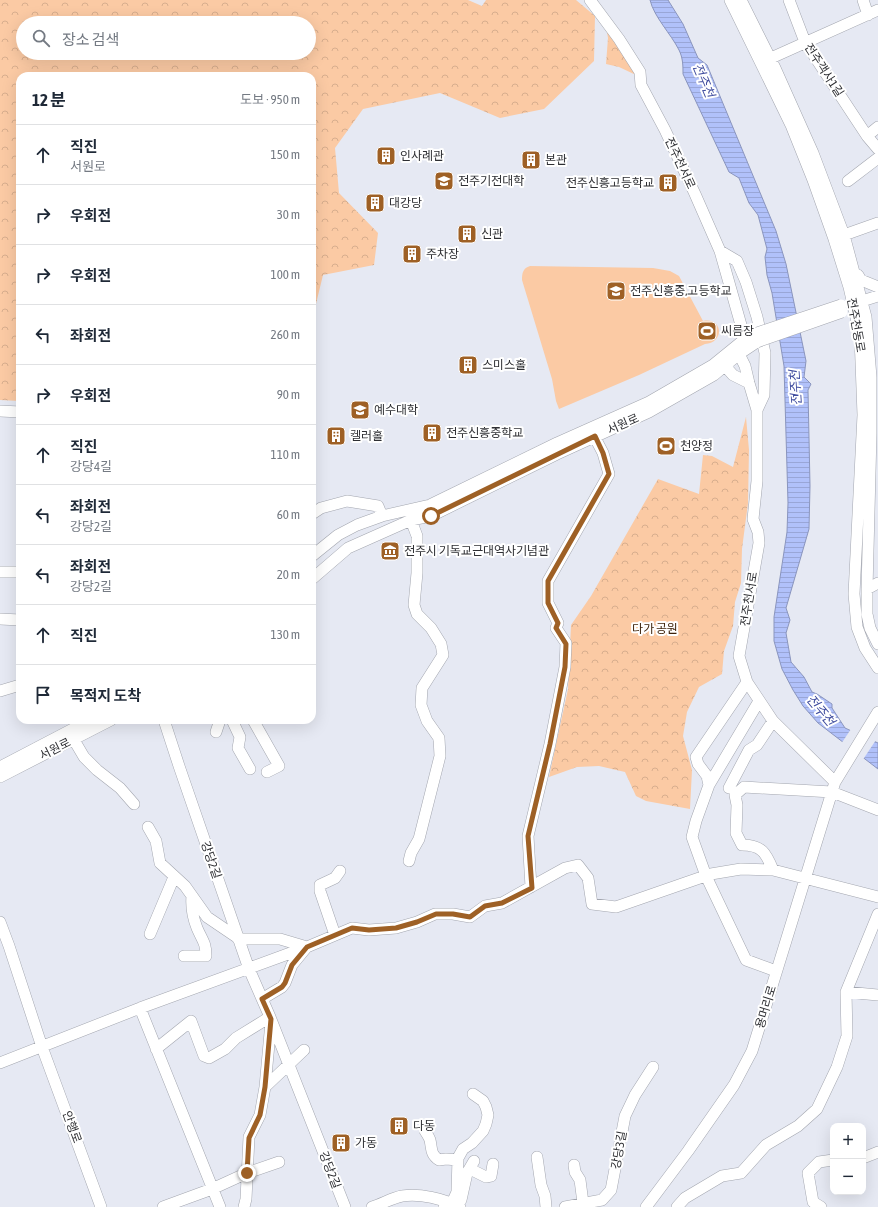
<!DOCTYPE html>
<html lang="ko">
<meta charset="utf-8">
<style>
body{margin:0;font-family:"Asap Condensed","Noto Sans KR",sans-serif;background:#f6f6f7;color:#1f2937}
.controls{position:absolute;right:12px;bottom:12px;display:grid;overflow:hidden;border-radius:8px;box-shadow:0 4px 16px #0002}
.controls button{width:36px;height:36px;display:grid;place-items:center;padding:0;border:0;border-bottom:1px solid #e0e1e3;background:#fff;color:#1f2937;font:20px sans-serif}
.stop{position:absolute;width:12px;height:12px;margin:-9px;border:3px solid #9e6025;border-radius:50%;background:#fff}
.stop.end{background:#9e6025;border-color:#fff;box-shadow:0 1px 4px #0008}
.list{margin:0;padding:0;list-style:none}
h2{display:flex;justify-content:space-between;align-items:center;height:52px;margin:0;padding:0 16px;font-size:17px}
h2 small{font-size:13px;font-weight:400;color:#747a83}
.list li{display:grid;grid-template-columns:26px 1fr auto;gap:12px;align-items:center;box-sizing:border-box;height:60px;padding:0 16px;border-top:1px solid #e0e1e3}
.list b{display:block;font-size:15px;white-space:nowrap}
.list p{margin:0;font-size:13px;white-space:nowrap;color:#747a83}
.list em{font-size:13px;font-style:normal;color:#747a83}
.icon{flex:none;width:22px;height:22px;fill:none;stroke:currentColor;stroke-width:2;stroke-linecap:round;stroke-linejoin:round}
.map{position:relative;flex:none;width:878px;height:1207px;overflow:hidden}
.search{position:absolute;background:#fff;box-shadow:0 4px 16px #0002;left:16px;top:16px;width:300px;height:44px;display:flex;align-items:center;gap:10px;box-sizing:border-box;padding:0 14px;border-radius:22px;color:#747a83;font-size:15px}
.panel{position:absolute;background:#fff;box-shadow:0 4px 16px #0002;left:16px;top:72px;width:300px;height:652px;border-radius:12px}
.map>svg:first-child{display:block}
.forest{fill:url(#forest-crowns);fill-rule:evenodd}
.pitch{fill:#fbcaa4}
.water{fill:url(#water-rules);stroke:#8a95be}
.pier{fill:#e6e9f3}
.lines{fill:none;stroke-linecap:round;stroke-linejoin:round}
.minor-casing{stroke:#a3a6af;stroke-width:12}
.minor{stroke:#fff;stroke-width:11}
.minor-bridge-casing{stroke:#a3a6af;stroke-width:12;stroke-linecap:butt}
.minor-bridge{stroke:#fff;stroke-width:11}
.route{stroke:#9e6025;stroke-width:5}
.labels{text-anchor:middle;stroke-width:4;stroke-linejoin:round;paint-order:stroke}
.street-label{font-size:12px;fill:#2e2f33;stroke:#fff}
.poi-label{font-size:12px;fill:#2e2f33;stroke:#fff;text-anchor:start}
.park-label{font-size:12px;fill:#3e240c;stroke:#fff}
.water-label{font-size:13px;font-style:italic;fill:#3f4c9e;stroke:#fff}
</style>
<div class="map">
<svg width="878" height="1207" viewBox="0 0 878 1207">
<defs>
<pattern id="forest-crowns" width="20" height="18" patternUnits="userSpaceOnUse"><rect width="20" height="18" fill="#fbcaa4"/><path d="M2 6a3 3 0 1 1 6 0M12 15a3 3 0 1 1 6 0" fill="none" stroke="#d7ae8e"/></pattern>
<pattern id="water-rules" width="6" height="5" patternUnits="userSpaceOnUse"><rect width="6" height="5" fill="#b1c1fa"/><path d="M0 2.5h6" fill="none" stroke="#99a6d7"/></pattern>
</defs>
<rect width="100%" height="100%" fill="#e6e9f3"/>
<path class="forest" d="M0 0H468L482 6 486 0H576L595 16 594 61 544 109 500 118 440 93 363 109 335 148 339 193 378 233 374 265 323 275 314 312H312V76H20V401L0 400ZM23 23H309V53H23Z
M606 27 636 75 619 67 606 64 608 38Z
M746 417 749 450 748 503 742 549 741 583 735 602 733 626 724 651 722 674 699 687 687 712 683 736 692 770 690 809 646 801 636 796 625 772 599 766 577 767 549 777 568 689 571 625 591 596 658 479 699 494 703 455 712 456 733 467Z"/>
<path class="pitch" d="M530 266 653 268 670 271 679 276 703 321C723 317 725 343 705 344L639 375 559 409 556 401 552 379 522 280C522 273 523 268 530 266Z"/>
<path class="water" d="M650 0H668L683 24 698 58 707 65 776 231 786 264 806 361 804 377 811 384 808 390 810 486 809 529 786 608 790 620 786 633 791 662 804 677 812 692 817 694 832 704V708L845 728 878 743V769L818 723 803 706 793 690 782 669 774 641V617L787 532 788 503 784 366 772 293 767 275 765 257 767 249 758 215 749 203 739 178 729 172 683 74C683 66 683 58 679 50 671 34 654 17 650 0Z"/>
<path class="pier" d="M851 729 876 740 862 761 841 744Z"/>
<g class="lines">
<defs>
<path id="minor" d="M590 0 619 39 640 72 641 85 665 130 695 194 720 251 745 339
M730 0 791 125 813 180 834 239 849 287 860 335 863 415 854 594 857 627 865 648 878 668
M741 0 775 68 813 153 844 235 866 317 871 377V434L867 589V614L870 628 878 644
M789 0 805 42 867 136 878 149
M863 0 868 15
M771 58 878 10
M867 136 878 127
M848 181 878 158
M844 235 878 223
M720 251 737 261 746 282 757 317 765 353 764 395 757 410
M854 276 858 275 861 280 878 287
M855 301H862L878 296
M739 354 745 366 749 383 757 410V481L753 519 758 532 759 543 739 656 747 682 773 721 835 782
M725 366 733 375 749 383
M0 411 20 412
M312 514 321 508 347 501 378 506 382 516
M312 556 338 535 357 525 382 516 430 505 557 443 649 402 713 365 745 339 754 334
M0 572H20
M312 579 348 548 411 520 431 516 557 454 649 412 714 375 739 354 757 342
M867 589 878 583
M0 619 20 620
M747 682 696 757 698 764 707 776 709 785 696 821 692 837 706 876 746 960 776 971
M0 691 20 685
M164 720 179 766 249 969 270 1017 345 1207
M232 720 240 737 238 748 250 769
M253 720 279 766 267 772
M216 732 220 720
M74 740 84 757 97 770 120 788 134 804
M0 767 90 720
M0 777 111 720
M709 785 759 701
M729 788 749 750 757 745 773 721
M148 827 156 841 160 863 185 886 207 917 238 938
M409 861 411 853 419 839 440 756 439 738 427 721 421 705 422 688 443 655 441 644 431 628 417 614 414 605 417 573V536L411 520
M773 870C766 853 762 845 742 845L736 833 737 805 735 795 744 787 832 792 878 810
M531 887 528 836 550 744 565 667 566 643 556 628 558 623 548 603V581L609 474 603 453 591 430
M878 914 846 992 878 995
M0 922 9 946 42 1047 101 1207
M150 934 174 877
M335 935 320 891V885L335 878 340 871
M238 939H280L307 947
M184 956H206C206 942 202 940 197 928 193 918 191 907 192 896
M262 999 282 987 285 983 292 965 306 948
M140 1008 220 1207
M156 1049 191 1021 204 1056 209 1058 225 1049 236 1038 270 1017
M0 1063 140 1008 307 947 352 928 369 930 396 928 417 922 435 914H453L470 917 485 906 502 903 565 868 578 865 588 878 592 904 616 907 711 874 741 869 773 870 878 897
M265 1087 304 1050
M425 1131C427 1134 429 1137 430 1140 432 1148 430 1154 439 1160L446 1159 458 1160
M537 1157 541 1185 545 1196 546 1207
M863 1158 878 1152
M574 1165 575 1172 580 1180 583 1203
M470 1169 486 1177 491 1176 493 1164
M461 1200 467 1173 474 1161
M163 1207 212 1189 247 1173 279 1162
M244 1207 246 1199 249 1137 260 1115 265 1087 271 1022
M372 1207C382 1204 392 1198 402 1196 420 1193 443 1199 460 1207
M444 1207 452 1203 457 1192 458 1158 463 1149 472 1143 483 1131 486 1124 488 1115 486 1107 483 1101 473 1094
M565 1207 602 1200 611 1190 625 1116 635 1095 653 1067
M646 1207 688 1151 734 1085 752 1051 835 782 878 712
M677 1207 685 1198 722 1176 741 1173 766 1145 798 1126 817 1109 837 1067 847 1036 846 992
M821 1207 813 1202 808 1173 819 1162 833 1160"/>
</defs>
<use href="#minor" class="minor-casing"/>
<use href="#minor" class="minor"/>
<defs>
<path id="minor-bridge" d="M754 334 841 305
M757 342 842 312"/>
</defs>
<use href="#minor-bridge" class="minor-bridge-casing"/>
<use href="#minor-bridge" class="minor-bridge"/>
</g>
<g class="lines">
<path class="route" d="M247 1173 249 1138 260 1115 265 1087 271 1019 262 999 282 987 285 983 292 965 307 947 352 928 369 930 396 928 417 922 436 914H453L470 917 485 906 502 903 532 888 528 836 550 744 565 667 566 644 556 628 558 623 548 603V581L609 474 603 453 595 436 431 516"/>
</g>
<defs>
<symbol id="building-square" viewBox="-11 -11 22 22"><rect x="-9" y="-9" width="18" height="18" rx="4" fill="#9e6025" stroke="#fff"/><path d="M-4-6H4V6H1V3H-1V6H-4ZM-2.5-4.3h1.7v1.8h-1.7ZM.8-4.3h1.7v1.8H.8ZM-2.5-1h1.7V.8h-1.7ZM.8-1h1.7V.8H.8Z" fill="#fff"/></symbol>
<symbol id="university-square" viewBox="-11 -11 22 22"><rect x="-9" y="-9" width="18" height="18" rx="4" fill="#9e6025" stroke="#fff"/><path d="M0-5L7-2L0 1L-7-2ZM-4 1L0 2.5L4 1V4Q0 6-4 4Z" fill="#fff"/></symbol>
<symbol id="school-square" viewBox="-11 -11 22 22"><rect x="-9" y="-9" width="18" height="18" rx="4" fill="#9e6025" stroke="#fff"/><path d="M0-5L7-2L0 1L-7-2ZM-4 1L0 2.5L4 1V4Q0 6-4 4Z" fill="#fff"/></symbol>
<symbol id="stadium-square" viewBox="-11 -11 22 22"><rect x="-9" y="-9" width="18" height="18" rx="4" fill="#9e6025" stroke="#fff"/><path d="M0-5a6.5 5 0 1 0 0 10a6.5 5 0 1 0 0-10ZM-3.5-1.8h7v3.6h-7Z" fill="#fff"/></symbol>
<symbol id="museum-square" viewBox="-11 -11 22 22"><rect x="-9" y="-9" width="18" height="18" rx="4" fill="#9e6025" stroke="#fff"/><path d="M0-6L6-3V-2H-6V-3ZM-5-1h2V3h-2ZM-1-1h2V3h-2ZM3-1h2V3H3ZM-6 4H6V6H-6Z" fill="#fff"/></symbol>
</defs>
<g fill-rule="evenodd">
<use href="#building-square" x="375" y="145" width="22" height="22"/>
<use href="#building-square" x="520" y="149" width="22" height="22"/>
<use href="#university-square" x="433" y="170" width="22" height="22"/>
<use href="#building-square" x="657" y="172" width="22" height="22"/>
<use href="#building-square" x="364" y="192" width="22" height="22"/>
<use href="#building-square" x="456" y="223" width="22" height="22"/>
<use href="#building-square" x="401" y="243" width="22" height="22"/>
<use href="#school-square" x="605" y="280" width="22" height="22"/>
<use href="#stadium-square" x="696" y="320" width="22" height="22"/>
<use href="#building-square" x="457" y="354" width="22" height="22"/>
<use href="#university-square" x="349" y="399" width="22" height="22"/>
<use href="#building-square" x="421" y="422" width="22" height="22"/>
<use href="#building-square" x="325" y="425" width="22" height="22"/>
<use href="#stadium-square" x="655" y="435" width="22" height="22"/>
<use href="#museum-square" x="379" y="540" width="22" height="22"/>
<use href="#building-square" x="388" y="1115" width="22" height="22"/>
<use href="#building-square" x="330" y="1132" width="22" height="22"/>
</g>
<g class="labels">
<g class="street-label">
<text transform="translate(824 70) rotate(57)" y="4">전주객사1길</text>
<text transform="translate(680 163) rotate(65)" y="4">전주천서로</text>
<text transform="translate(856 325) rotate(80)" y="4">전주천동로</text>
<text transform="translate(623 424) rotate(-24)" y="4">서원로</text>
<text transform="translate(749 599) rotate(-81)" y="4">전주천서로</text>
<text transform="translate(55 749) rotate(-27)" y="4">서원로</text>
<text transform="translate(211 860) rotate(71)" y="4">강당2길</text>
<text transform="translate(766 1007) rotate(-73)" y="4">용머리로</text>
<text transform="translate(72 1127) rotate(70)" y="4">안행로</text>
<text transform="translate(619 1150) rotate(-80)" y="4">강당3길</text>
<text transform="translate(330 1170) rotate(69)" y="4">강당2길</text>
</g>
<g class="poi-label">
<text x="400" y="160">인사례관</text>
<text x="545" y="164">본관</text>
<text x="458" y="185">전주기전대학</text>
<text x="654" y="187" text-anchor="end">전주신흥고등학교</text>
<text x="389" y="207">대강당</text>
<text x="481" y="238">신관</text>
<text x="426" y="258">주차장</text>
<text x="630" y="295">전주신흥중,고등학교</text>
<text x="721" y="335">씨름장</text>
<text x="482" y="369">스미스홀</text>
<text x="374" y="414">예수대학</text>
<text x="446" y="437">전주신흥중학교</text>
<text x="350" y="440">켈러홀</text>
<text x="680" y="450">천양정</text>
<text x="404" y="555">전주시 기독교근대역사기념관</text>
<text x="413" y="1130">다동</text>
<text x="355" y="1147">가동</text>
</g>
<g class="park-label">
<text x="655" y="633">다가 공원</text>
</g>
<g class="water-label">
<text transform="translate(704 80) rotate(67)" y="5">전주천</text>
<text transform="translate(795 388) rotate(-94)" y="5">전주천</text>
<text transform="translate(821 710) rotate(50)" y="5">전주천</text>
</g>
</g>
</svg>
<div class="controls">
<button>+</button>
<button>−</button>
</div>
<div class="stop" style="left:431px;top:516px"></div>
<div class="stop end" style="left:247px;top:1173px"></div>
<div class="search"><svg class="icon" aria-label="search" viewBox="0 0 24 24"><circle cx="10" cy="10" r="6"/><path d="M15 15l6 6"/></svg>장소 검색</div>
<section class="panel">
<h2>12 분<small>도보 · 950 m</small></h2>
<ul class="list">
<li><svg class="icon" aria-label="ahead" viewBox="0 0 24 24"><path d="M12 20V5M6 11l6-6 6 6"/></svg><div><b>직진</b><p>서원로</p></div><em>150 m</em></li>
<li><svg class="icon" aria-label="right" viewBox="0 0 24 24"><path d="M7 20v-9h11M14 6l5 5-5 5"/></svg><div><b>우회전</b></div><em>30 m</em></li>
<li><svg class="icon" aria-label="right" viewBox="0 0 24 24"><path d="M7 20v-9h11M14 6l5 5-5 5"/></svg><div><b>우회전</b></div><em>100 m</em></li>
<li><svg class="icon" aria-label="left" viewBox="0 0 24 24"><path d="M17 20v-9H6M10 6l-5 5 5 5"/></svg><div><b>좌회전</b></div><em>260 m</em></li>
<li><svg class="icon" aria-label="right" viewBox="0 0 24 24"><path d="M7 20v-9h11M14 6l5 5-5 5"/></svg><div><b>우회전</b></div><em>90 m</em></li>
<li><svg class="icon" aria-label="ahead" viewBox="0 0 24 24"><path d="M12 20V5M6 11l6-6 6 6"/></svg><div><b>직진</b><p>강당4길</p></div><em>110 m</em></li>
<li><svg class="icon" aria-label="left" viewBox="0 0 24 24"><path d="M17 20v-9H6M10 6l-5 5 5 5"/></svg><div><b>좌회전</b><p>강당2길</p></div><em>60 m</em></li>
<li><svg class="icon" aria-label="left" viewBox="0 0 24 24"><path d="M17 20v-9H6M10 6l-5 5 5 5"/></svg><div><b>좌회전</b><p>강당2길</p></div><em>20 m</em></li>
<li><svg class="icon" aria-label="ahead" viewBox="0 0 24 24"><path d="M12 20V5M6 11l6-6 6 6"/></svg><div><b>직진</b></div><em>130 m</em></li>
<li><svg class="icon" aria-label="arrive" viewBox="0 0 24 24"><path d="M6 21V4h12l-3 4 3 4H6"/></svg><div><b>목적지 도착</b></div></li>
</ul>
</section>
</div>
